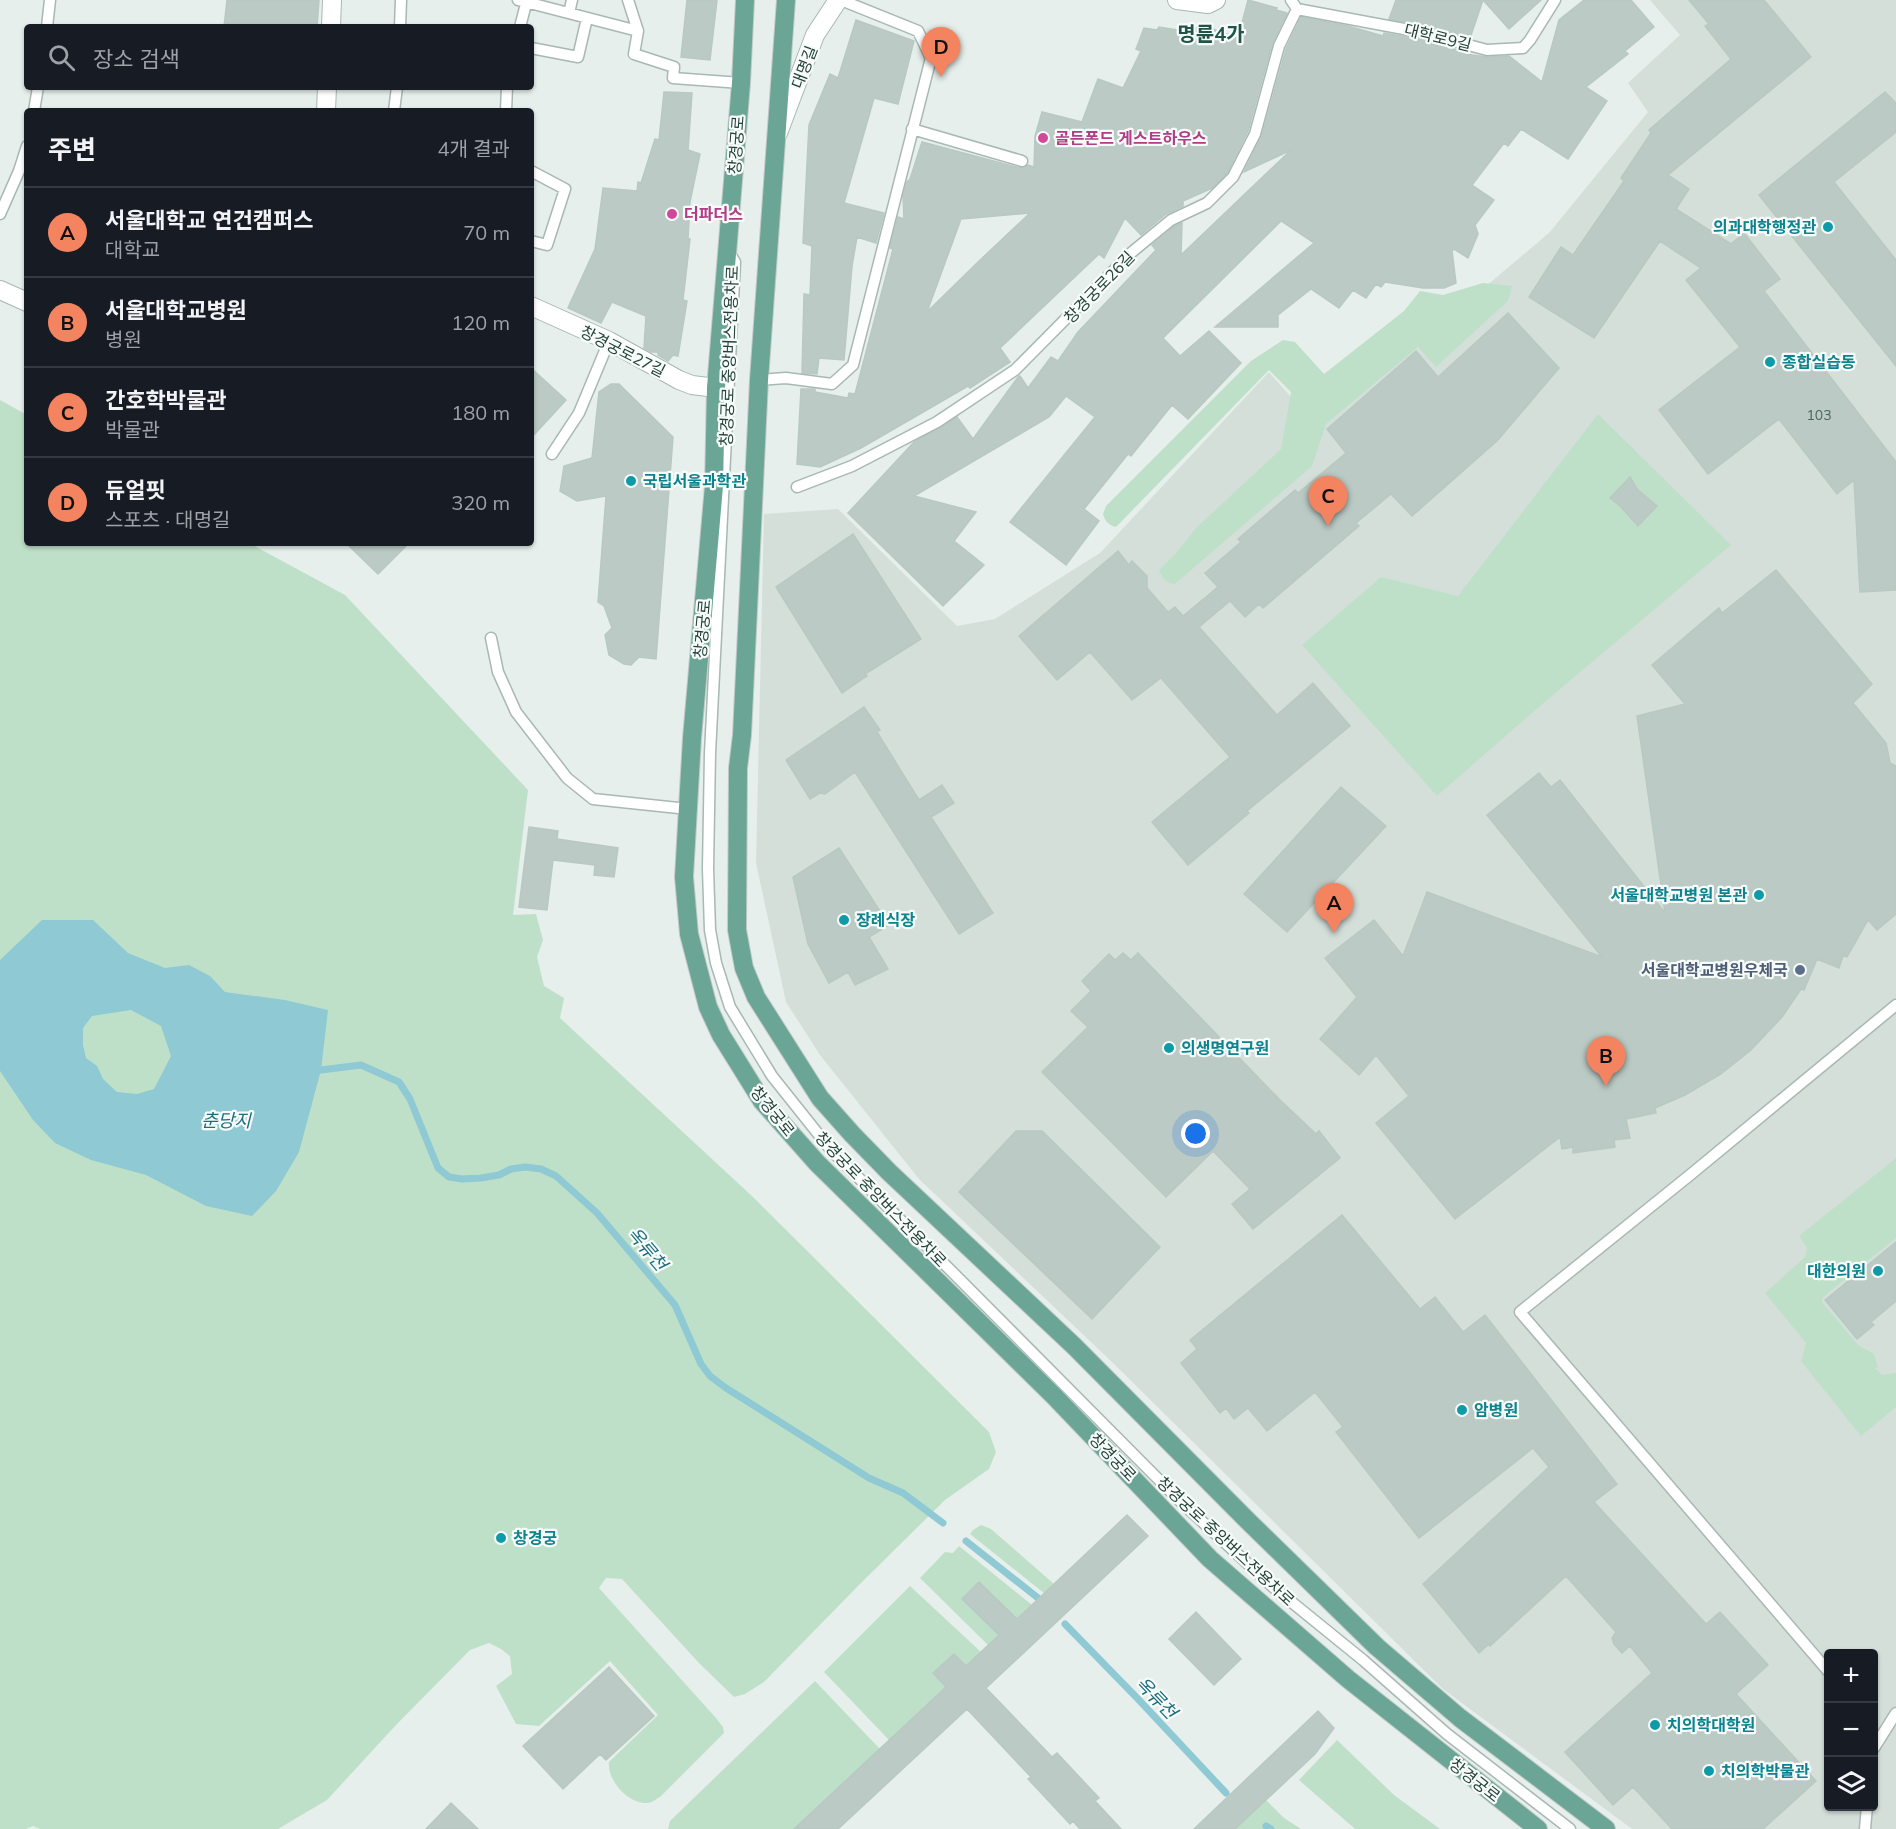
<!DOCTYPE html>
<html lang="ko">
<meta charset="utf-8">
<style>
body{margin:0;font-family:Mulish,"Noto Sans KR",sans-serif;background:#242831;color:#f1f3f6}
.controls{position:absolute;right:18px;bottom:18px;display:grid;overflow:hidden;border-radius:6px;box-shadow:0 2px 4px #0004}
.controls button{width:54px;height:54px;display:grid;place-items:center;padding:0;border:0;border-bottom:2px solid #363941;background:#171b24;color:#f1f3f6;font:30px sans-serif}
.you{position:absolute;left:1196px;top:1134px;width:21px;height:21px;margin:-15px;border:4px solid #fff;border-radius:50%;background:#1a73e8;box-shadow:0 0 0 9px #1a73e833}
.badge{display:grid;place-items:center;width:39px;height:39px;border-radius:50%;background:#f4845f;color:#111;font-size:20px;font-weight:700}
.pin{position:absolute;translate:-50% -50px;filter:drop-shadow(0 2px 3px #0008)}
.pin::after{content:'';position:absolute;top:32px;width:21px;height:18px;background:inherit;clip-path:polygon(0 0,100% 0,50% 100%)}
.list{margin:0;padding:0;list-style:none}
h2{display:flex;justify-content:space-between;align-items:center;height:78px;margin:0;padding:0 24px;font-size:26px}
h2 small{font-size:20px;font-weight:400;color:#9ea1a6}
.list li{display:grid;grid-template-columns:39px 1fr auto;gap:18px;align-items:center;box-sizing:border-box;height:90px;padding:0 24px;border-top:2px solid #363941}
.list b{display:block;font-size:22px;white-space:nowrap}
.list p{margin:0;font-size:20px;white-space:nowrap;color:#9ea1a6}
.list em{font-size:20px;font-style:normal;color:#9ea1a6}
.icon{flex:none;width:33px;height:33px;fill:none;stroke:currentColor;stroke-width:2;stroke-linecap:round;stroke-linejoin:round}
.map{position:relative;flex:none;width:1896px;height:1829px;overflow:hidden}
.search{position:absolute;background:#171b24;box-shadow:0 2px 4px #0004;left:24px;top:24px;width:510px;height:66px;display:flex;align-items:center;gap:15px;box-sizing:border-box;padding:0 21px;border-radius:6px;color:#9ea1a6;font-size:22px}
.panel{position:absolute;background:#171b24;box-shadow:0 2px 4px #0004;left:24px;top:108px;width:510px;height:438px;border-radius:6px}
.map>svg:first-child{display:block}
.built{fill:#d4dfda;fill-rule:evenodd}
.green{fill:#bfe0c8}
.water{fill:#8ec9d4;fill-rule:evenodd}
.lines{fill:none;stroke-linecap:round;stroke-linejoin:round}
.stream{stroke:#8ec9d4;stroke-width:7}
.building{fill:#bbcac4;stroke:#b8c9c2;stroke-width:1.5;fill-rule:evenodd}
.service-casing{stroke:#a8b8b2;stroke-width:13}
.minor-casing{stroke:#a8b8b2;stroke-width:20}
.primary-casing{stroke:#c2cac8;stroke-width:20}
.service{stroke:#fff;stroke-width:10}
.minor{stroke:#fff;stroke-width:18}
.primary{stroke:#6aa596;stroke-width:18}
.hotel-dot{fill:#d1479c;stroke:#f7fbf9;stroke-width:2}
.culture-dot{fill:#0f9aa8;stroke:#f7fbf9;stroke-width:2}
.service-dot{fill:#5c6f8a;stroke:#f7fbf9;stroke-width:2}
.labels{text-anchor:middle;stroke-width:4.5;stroke-linejoin:round;paint-order:stroke}
.number-label{font-size:14px;fill:#4a645c}
.street-label{font-size:16px;fill:#24423a;stroke:#f7fbf9}
.hotel-label{font-size:16px;font-weight:bold;fill:#b23c85;stroke:#f7fbf9;text-anchor:start}
.culture-label{font-size:16px;font-weight:bold;fill:#0d838f;stroke:#f7fbf9;text-anchor:start}
.service-label{font-size:16px;font-weight:bold;fill:#4e5e75;stroke:#f7fbf9;text-anchor:end}
.water-label{font-size:18px;font-style:italic;fill:#1c6f80;stroke:#f7fbf9}
.quarter-label{font-size:20px;font-weight:bold;fill:#1f5548;stroke:#f7fbf9}
</style>
<div class="map">
<svg width="1896" height="1829" viewBox="0 0 1896 1829">
<rect width="100%" height="100%" fill="#e6efeb"/>
<path class="built" d="M1650 0H1896V1829H1632L1443 1689 1111 1361 919 1179 820 1055 786 1002 756 863 764 514 838 509 957 626 995 619 1100 553 1269 372 1316 425 1460 308 1549 233 1648 112 1628 83 1680 35ZM1828 1654H1874V1806H1828Z"/>
<path class="green" d="M1483 283 1512 286 1508 301 1436 367 1418 347 1326 424 1312 466 1175 584C1166 583 1162 578 1159 570L1176 553 1196 528 1281 449 1291 392 1269 370 1116 527C1108 525 1105 521 1103 514L1106 506 1251 361 1283 340 1295 342 1324 374 1404 311 1420 291 1443 295Z
M0 400 27 415V543H249L345 595 528 790 513 915 536 914 543 940 537 957 544 986 564 998 560 1018 754 1198 989 1432 996 1452 989 1469 945 1500 860 1584 764 1682 745 1694 734 1697 699 1663 622 1579 606 1578 599 1588 716 1718 723 1727 724 1733 660 1797C656 1799 652 1803 647 1803 628 1804 607 1780 609 1762L658 1715 610 1661 539 1726 516 1724 496 1686 512 1674 510 1656 501 1649 489 1643 470 1650 396 1725 327 1800 278 1829H40L33 1826 26 1829H0Z
M1598 414 1731 545 1533 712 1437 796 1302 645 1381 577 1458 596Z
M1896 1158V1238L1823 1297 1822 1302 1858 1345 1874 1354 1878 1367 1875 1368 1882 1375 1896 1373V1407L1861 1436 1801 1361 1806 1343 1765 1293 1805 1257 1807 1248 1799 1236Z
M981 1525 991 1529 1054 1584 1044 1593 970 1534 973 1530Z
M959 1546 1032 1605 988 1645 920 1578 945 1552 953 1553Z
M910 1586 981 1652 966 1666 954 1654 933 1673 946 1687 889 1740 824 1672Z
M815 1681 880 1749 794 1829H668L670 1821Z
M1337 1740 1394 1795 1440 1829H1355L1299 1780Z
M1266 1800 1284 1818 1301 1829H1235Z"/>
<path class="water" d="M42 920H93L128 953 165 968 189 965 210 976 225 992 285 1000 328 1010 321 1070 299 1152 276 1191 252 1216 206 1206 146 1175 91 1160 55 1143 33 1120 0 1071V960ZM131 1010 161 1026 171 1056 154 1089 137 1094 117 1092 103 1079 97 1066 86 1058 83 1045V1028L92 1016Z"/>
<g class="lines">
<path class="stream" d="M321 1070 361 1065 399 1082 410 1099 438 1168 449 1177 462 1179 481 1178 499 1175 511 1169 525 1167 541 1169 556 1176 597 1213 675 1305 701 1364 710 1376 726 1388 869 1478 903 1493 943 1523
M966 1541 1038 1598
M1065 1624 1139 1700 1226 1793
M1266 1826 1271 1829"/>
</g>
<path class="building" d="M227 0H319L317 27H224Z
M687 0H717L710 60 681 57Z
M1248 0 1277 8 1276 10 1287 13 1272 44 1248 131 1227 173 1212 188 1183 201V206L1166 214 1141 235 1125 218 1104 258 1099 254 1000 348 1010 362 970 388 968 386 861 448 820 467 797 464 801 389H815V392L848 398 849 393 855 394 893 249 890 248 898 217 904 219 903 197 907 182 910 179 922 142 1020 168 1028 165 1034 167 1035 136 1042 112 1082 122 1098 79 1123 88 1141 51 1136 49 1144 28 1157 30 1159 27 1184 31 1186 25 1213 32V29L1238 38ZM1030 213 977 263 927 312 961 219Z
M1396 0H1483L1470 38 1422 25 1389 19Z
M1483 0H1541L1509 29Z
M1584 0H1631L1654 27 1625 51 1628 54 1586 87 1607 101 1568 159 1521 129 1508 146 1504 143 1472 185 1494 200 1475 225 1478 234 1468 258 1454 249 1452 251 1456 283 1444 288H1423L1385 282 1381 287 1376 284 1366 298 1353 290 1339 308 1311 289 1278 315V327H1215L1314 243 1281 221 1163 338 1180 356 1209 331 1241 363 1188 419 1172 405 1131 456 1128 454 1084 509 1099 521 1066 565 1010 522 1095 417 1066 396 1049 417 914 496 976 512 954 541 984 565 943 606 848 513 914 442 957 417 973 439 1018 377 1020 376 1028 388 1051 357 1058 361 1078 332 1156 250 1152 245 1175 226 1182 223 1181 255 1291 150 1244 172 1262 136 1286 49 1301 17 1348 26 1383 36 1384 33 1418 39 1465 52V54L1487 57 1509 56 1542 82 1559 20Z
M1689 0H1764L1811 57 1668 175 1689 189 1676 209 1731 244 1744 233 1780 279 1764 291 1896 462V590L1860 592 1854 480 1837 494 1779 419 1708 474 1659 410 1740 347 1686 280 1701 268 1660 241 1594 338 1529 297 1561 247 1573 255 1624 181 1621 178 1651 133 1649 130 1731 59 1705 26 1709 24Z
M856 20 914 41 898 104 874 98 844 203 884 213 876 243 857 237 852 266 844 360 819 358 817 374 802 373 804 294 810 295 812 246 803 243 809 125 830 74 838 78Z
M664 92 692 93 688 150 700 154 690 202 688 239H690L683 300 687 301 678 356 673 355 668 361 658 355V352H651L644 348 646 316 612 302 601 323 568 308 595 249 603 188 637 191 638 182 641 183 655 139 659 140Z
M1885 92 1896 103V132L1834 182 1896 260V366L1759 195Z
M1508 313 1559 368 1498 440 1412 516 1391 494 1356 523 1359 526 1263 608 1259 604 1245 617 1230 601 1199 627 1277 715 1313 683 1350 726 1247 811 1249 813 1188 865 1152 822 1230 757 1161 678 1132 700 1090 652 1057 680 1019 636 1118 551 1129 565 1132 561 1147 576V588L1168 612 1175 607 1183 616 1218 587 1205 573 1241 542 1238 539 1295 490 1298 493 1346 453 1327 429 1416 351 1438 377Z
M531 368 566 400 531 438Z
M611 384H619L624 389 673 437 656 659 639 657 631 665 624 664 609 655 605 635 612 628 604 606 598 602 606 496 577 501 560 491 564 466 592 458 599 392Z
M1630 477 1637 489 1657 506 1638 526 1620 506 1610 498Z
M853 534 921 639 865 674 867 676 842 693 776 587Z
M346 543H409L378 574Z
M1776 570 1872 684 1853 703 1886 743 1890 763 1896 766V914L1877 930 1868 920 1847 957 1843 956 1839 968 1817 959 1804 990 1801 989 1782 1017 1751 1050 1721 1074 1685 1095 1655 1108 1656 1113 1626 1119 1630 1138 1614 1140 1615 1147 1573 1153V1147L1562 1149 1560 1137 1455 1219 1376 1123 1409 1096 1376 1055 1359 1075 1320 1039 1357 997 1325 958 1374 920 1403 956 1427 892 1602 957 1487 815 1539 773 1551 787 1560 780 1665 913 1637 716 1685 704 1652 665 1719 608 1722 613Z
M864 707 880 730 877 732 919 800 942 785 954 803 931 817 993 913 959 934 855 772 825 794 820 793 810 799 786 760Z
M1341 787 1386 826 1287 932 1244 894Z
M529 827 558 831 557 839 618 848 614 877 594 875 595 865 553 860 547 910 519 907Z
M839 848 889 925 869 937 888 969 855 985 848 972 829 983 808 944 793 877Z
M1123 953 1131 960 1138 953 1279 1099 1316 1134 1319 1131 1340 1158 1253 1229 1232 1204 1250 1189 1213 1151 1166 1197 1042 1072 1088 1027 1071 1011 1091 991 1082 981 1109 954 1115 960Z
M1016 1131H1042L1160 1247 1092 1319 959 1192Z
M1342 1215 1420 1309 1435 1297 1463 1332 1485 1315 1617 1484 1594 1502 1706 1624 1720 1612 1768 1665 1736 1694 1816 1781 1763 1829H1672L1633 1787 1613 1805 1565 1752 1652 1673 1630 1646 1622 1653 1614 1644 1612 1638 1616 1632 1566 1576 1490 1646 1489 1644 1479 1653 1423 1584 1549 1467 1533 1448 1419 1538 1336 1432 1343 1427 1315 1392 1267 1431 1248 1408 1234 1419 1226 1408 1220 1413 1181 1363 1197 1349 1190 1340Z
M1896 1242V1301L1871 1322 1874 1325 1857 1339 1825 1300Z
M1127 1515 1148 1536 986 1688 1052 1757 1057 1753 1099 1798 1095 1801 1121 1829H1080L1073 1821 1070 1824 1028 1779 1031 1777 967 1709 838 1829H794L946 1687 933 1673 954 1654 966 1666 999 1635 962 1599 979 1582 1017 1619Z
M1196 1612 1241 1659 1214 1685 1169 1639Z
M609 1667 654 1716 606 1760 600 1754 563 1789 523 1746Z
M1318 1711 1334 1728 1315 1754 1235 1829H1194Z
M451 1803 478 1829H426Z"/>
<g class="lines">
<defs>
<path id="service" d="M518 0 638 31 634 54 674 67 673 78 741 83
M628 0 638 31
M1297 9 1420 32 1487 50 1523 48 1530 40 1555 0
M569 13 572 0
M47 27 50 0
M400 27 401 0
M520 27 527 0
M531 48 578 57 587 18
M34 111 38 87
M394 111 397 87
M506 111 507 87
M912 129 1022 161
M531 171 565 189 547 245 531 241
M0 214 19 171 27 146
M730 254 735 262 710 753 708 869 710 930 716 963 730 1007 772 1076 831 1150 1181 1502 1273 1587 1363 1660 1447 1734 1570 1829
M759 380 786 378 832 384 853 365 931 58 918 31 841 0
M552 454 579 413 609 341
M797 487 852 466 937 422 1015 370 1132 252 1171 220 1207 203 1233 177 1255 134 1279 46 1297 9 1291 0
M491 638 498 672 516 712 567 778 593 799 688 809
M1828 1671 1520 1312 1690 1175 1896 1005
M1874 1748 1896 1713
M1865 1829 1867 1806"/>
<path id="minor" d="M1177 0 1208 4 1216 0
M331 27 332 0
M326 111 327 87
M778 133 815 35 838 0
M0 290 27 302
M531 306 609 341 679 380 692 385 716 388"/>
<path id="primary" d="M745 0 741 83 716 388 714 486 692 738 684 877 689 934 708 1007 721 1035 762 1101 817 1163 1054 1396 1210 1559 1348 1679 1538 1829
M786 0 759 380 742 735 738 768 737 930 744 968 756 997 820 1098 852 1134 889 1172 1074 1346 1249 1522 1377 1647 1460 1718 1606 1829"/>
</defs>
<use href="#service" class="service-casing"/>
<use href="#minor" class="minor-casing"/>
<use href="#primary" class="primary-casing"/>
<use href="#service" class="service"/>
<use href="#minor" class="minor"/>
<use href="#primary" class="primary"/>
</g>
<g class="hotel-dot">
<circle cx="1043" cy="138" r="6"/>
<circle cx="672" cy="214" r="6"/>
</g>
<g class="culture-dot">
<circle cx="1828" cy="227" r="6"/>
<circle cx="1770" cy="362" r="6"/>
<circle cx="631" cy="481" r="6"/>
<circle cx="1759" cy="895" r="6"/>
<circle cx="844" cy="920" r="6"/>
<circle cx="1169" cy="1048" r="6"/>
<circle cx="1878" cy="1271" r="6"/>
<circle cx="1462" cy="1410" r="6"/>
<circle cx="501" cy="1538" r="6"/>
<circle cx="1655" cy="1725" r="6"/>
<circle cx="1709" cy="1771" r="6"/>
</g>
<circle class="service-dot" cx="1800" cy="970" r="6"/>
<g class="labels">
<g class="number-label">
<text x="1819" y="420">103</text>
</g>
<g class="street-label">
<text transform="translate(1438 37) rotate(14)" y="6">대학로9길</text>
<text transform="translate(804 67) rotate(-69)" y="6">대명길</text>
<text transform="translate(736 145) rotate(-86)" y="6">창경궁로</text>
<text transform="translate(1099 287) rotate(-46)" y="6">창경궁로26길</text>
<text transform="translate(623 351) rotate(27)" y="6">창경궁로27길</text>
<text transform="translate(729 356) rotate(-88)" y="6">창경궁로 중앙버스전용차로</text>
<text transform="translate(702 629) rotate(-85)" y="6">창경궁로</text>
<text transform="translate(773 1111) rotate(51)" y="6">창경궁로</text>
<text transform="translate(881 1199) rotate(46)" y="6">창경궁로 중앙버스전용차로</text>
<text transform="translate(1113 1457) rotate(46)" y="6">창경궁로</text>
<text transform="translate(1226 1541) rotate(43)" y="6">창경궁로 중앙버스전용차로</text>
<text transform="translate(1475 1780) rotate(38)" y="6">창경궁로</text>
</g>
<g class="hotel-label">
<text x="1055" y="144">골든폰드 게스트하우스</text>
<text x="684" y="220">더파더스</text>
</g>
<g class="culture-label">
<text x="1816" y="233" text-anchor="end">의과대학행정관</text>
<text x="1782" y="368">종합실습동</text>
<text x="643" y="487">국립서울과학관</text>
<text x="1747" y="901" text-anchor="end">서울대학교병원 본관</text>
<text x="856" y="926">장례식장</text>
<text x="1181" y="1054">의생명연구원</text>
<text x="1866" y="1277" text-anchor="end">대한의원</text>
<text x="1474" y="1416">암병원</text>
<text x="513" y="1544">창경궁</text>
<text x="1667" y="1731">치의학대학원</text>
<text x="1721" y="1777">치의학박물관</text>
</g>
<g class="service-label">
<text x="1788" y="976">서울대학교병원우체국</text>
</g>
<g class="water-label">
<text x="226" y="1127">춘당지</text>
<text transform="translate(647 1249) rotate(50)" y="6">옥류천</text>
<text transform="translate(1156 1698) rotate(46)" y="6">옥류천</text>
</g>
<g class="quarter-label">
<text x="1211" y="41">명륜4가</text>
</g>
</g>
</svg>
<div class="controls">
<button>+</button>
<button>−</button>
<button><svg class="icon" aria-label="layers" viewBox="0 0 24 24"><path d="M12 4l9 5-9 5-9-5zM3 14l9 5 9-5"/></svg></button>
</div>
<div class="you"></div>
<div class="pin badge" style="left:1334px;top:933px">A</div>
<div class="pin badge" style="left:1606px;top:1086px">B</div>
<div class="pin badge" style="left:1328px;top:526px">C</div>
<div class="pin badge" style="left:941px;top:77px">D</div>
<div class="search"><svg class="icon" aria-label="search" viewBox="0 0 24 24"><circle cx="10" cy="10" r="6"/><path d="M15 15l6 6"/></svg>장소 검색</div>
<section class="panel">
<h2>주변<small>4개 결과</small></h2>
<ul class="list">
<li><span class="badge">A</span><div><b>서울대학교 연건캠퍼스</b><p>대학교</p></div><em>70 m</em></li>
<li><span class="badge">B</span><div><b>서울대학교병원</b><p>병원</p></div><em>120 m</em></li>
<li><span class="badge">C</span><div><b>간호학박물관</b><p>박물관</p></div><em>180 m</em></li>
<li><span class="badge">D</span><div><b>듀얼핏</b><p>스포츠 · 대명길</p></div><em>320 m</em></li>
</ul>
</section>
</div>
